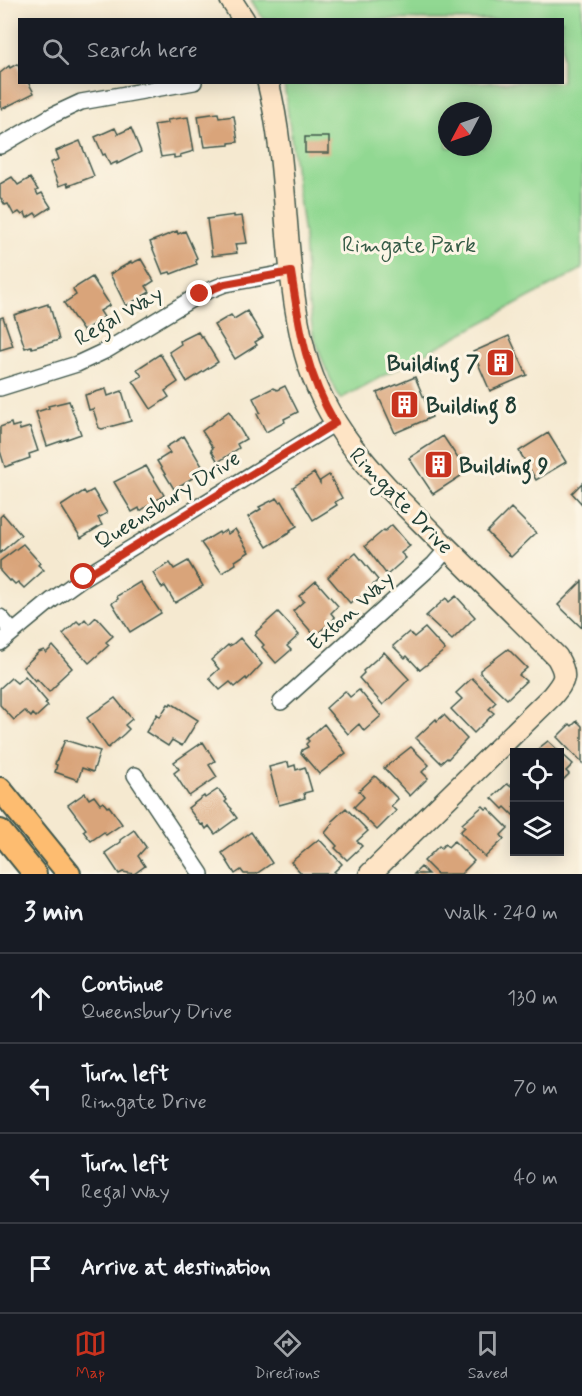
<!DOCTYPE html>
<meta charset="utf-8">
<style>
body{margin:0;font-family:Mynerve,sans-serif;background:#20242c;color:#f1f3f6}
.controls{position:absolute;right:18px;bottom:18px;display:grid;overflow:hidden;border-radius:0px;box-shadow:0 3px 15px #0003}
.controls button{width:54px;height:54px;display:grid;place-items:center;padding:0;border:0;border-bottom:2px solid #363941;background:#171b24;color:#f1f3f6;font:30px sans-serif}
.compass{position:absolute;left:438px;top:102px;width:54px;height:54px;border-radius:50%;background:#171b24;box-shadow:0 3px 15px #0003;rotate:229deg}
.stop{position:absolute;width:18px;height:18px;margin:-14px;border:4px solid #c8321e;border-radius:50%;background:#fff}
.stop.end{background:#c8321e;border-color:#fff;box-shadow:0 2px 6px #0008}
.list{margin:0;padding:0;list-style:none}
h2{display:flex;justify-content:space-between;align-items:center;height:78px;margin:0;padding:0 24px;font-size:26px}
h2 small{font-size:20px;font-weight:400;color:#9ea1a6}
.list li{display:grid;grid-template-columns:39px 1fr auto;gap:18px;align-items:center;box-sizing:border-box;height:90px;padding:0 24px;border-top:2px solid #363941}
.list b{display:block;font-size:22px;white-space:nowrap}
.list p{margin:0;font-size:20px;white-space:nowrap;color:#9ea1a6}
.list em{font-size:20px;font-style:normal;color:#9ea1a6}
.icon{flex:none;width:33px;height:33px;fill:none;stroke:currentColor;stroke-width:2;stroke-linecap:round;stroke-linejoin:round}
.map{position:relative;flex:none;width:582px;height:874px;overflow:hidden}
.search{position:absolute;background:#171b24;box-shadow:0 3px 15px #0003;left:18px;right:18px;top:18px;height:66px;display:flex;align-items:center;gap:15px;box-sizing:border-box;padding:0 21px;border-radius:0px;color:#9ea1a6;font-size:22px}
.sheet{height:438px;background:#171b24}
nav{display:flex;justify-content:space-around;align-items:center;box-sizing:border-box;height:84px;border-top:2px solid #363941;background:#171b24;font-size:16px;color:#9ea1a6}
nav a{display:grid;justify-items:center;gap:3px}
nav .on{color:#c8321e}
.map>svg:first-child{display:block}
.green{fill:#91d892;stroke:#588a63;stroke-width:1.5;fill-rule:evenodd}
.building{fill:#d9a47a}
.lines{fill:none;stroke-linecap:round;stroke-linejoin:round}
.street-casing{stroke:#3f574b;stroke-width:18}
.secondary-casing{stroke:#3f574b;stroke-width:24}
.primary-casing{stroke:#3f574b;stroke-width:26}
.street{stroke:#fff;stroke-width:15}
.secondary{stroke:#fee4c5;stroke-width:21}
.primary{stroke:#fdbc6f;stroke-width:22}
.route{stroke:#c8321e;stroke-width:8}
.labels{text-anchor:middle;stroke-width:6;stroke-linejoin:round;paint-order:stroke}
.park-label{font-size:22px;fill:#365c47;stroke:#fcf5e5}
.street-label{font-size:22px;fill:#1f3d34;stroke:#fcf5e5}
.poi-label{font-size:22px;font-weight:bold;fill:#1f3d34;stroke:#fcf5e5;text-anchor:start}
</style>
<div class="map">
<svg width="582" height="874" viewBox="0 0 582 874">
<rect width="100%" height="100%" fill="#fcf5e5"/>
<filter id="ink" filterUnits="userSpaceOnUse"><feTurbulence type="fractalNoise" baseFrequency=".0167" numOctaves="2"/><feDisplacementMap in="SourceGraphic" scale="12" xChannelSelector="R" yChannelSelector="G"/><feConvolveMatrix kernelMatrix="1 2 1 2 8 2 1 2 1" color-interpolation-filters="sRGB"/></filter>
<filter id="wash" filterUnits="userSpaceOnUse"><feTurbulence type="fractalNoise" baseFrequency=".008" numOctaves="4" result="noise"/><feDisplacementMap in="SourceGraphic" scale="24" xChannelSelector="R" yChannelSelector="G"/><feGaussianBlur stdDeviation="1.35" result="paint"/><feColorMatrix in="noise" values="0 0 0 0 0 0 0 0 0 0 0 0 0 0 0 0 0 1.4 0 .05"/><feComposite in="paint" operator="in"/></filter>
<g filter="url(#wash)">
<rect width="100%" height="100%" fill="#f5e9d0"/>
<path class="green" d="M251 0H582V269L340 399 325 367 313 333 307 292 304 236 284 83 562 82V20L263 19ZM447 111H483V147H447Z"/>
<g id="blocks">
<path class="building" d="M17 64 20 68V82H28L34 93 2 109 0 106V73L9 66 10 68Z
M218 113 219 118 234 116 238 142 229 143V145L205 147 203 136H201L198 116Z
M188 117 194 151 180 155 181 157 174 158V155L161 157 154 125 168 123 167 120Z
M115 128 118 134 131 128 141 152 117 164V162L110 165 105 154 103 155 95 137Z
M305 137H329V153H305Z
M80 141 94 176 68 186 67 183 59 186 50 163 59 159 56 151Z
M12 177 18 185 30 178 38 190 36 191 38 195 42 193 51 207 37 216 35 213 27 218 25 213 22 215 19 212 14 215 8 204 5 205 0 197V184Z
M234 215V217L242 216 247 243 235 244 237 253 212 256 207 219Z
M177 231 178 234 185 231 197 258 195 259 197 264 171 274 170 272 163 274 150 242Z
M141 259 154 281 146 286 150 292 126 306 110 274 131 262 132 263Z
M92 277 110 305 100 311 104 317 83 331 64 303 76 295 73 289Z
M48 304V306H50L59 340 32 348 31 346 25 348 14 315Z
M247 311 263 337 255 342 257 345 235 359 214 325 231 315 234 319Z
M3 317 13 346 0 350V318Z
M198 332 201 337 202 336 218 362 187 382 169 352 181 344 180 341Z
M509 336 527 375 490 391 473 352Z
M160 354 178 382 165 391 169 397 151 409 133 381 142 376 137 369Z
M415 377 432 417 395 433 377 393Z
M285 386 298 412 284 419 285 422 266 432 257 414 260 412 253 398 273 388 277 390Z
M106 389 108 396 122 391 131 421 102 429 99 428 93 409 89 410 85 395Z
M69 401 81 434 47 446 36 412 49 408 48 406Z
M229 411 246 439 237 444 239 448 218 462 211 450 213 448 202 431Z
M11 423 12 427 19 425 20 430 30 427 38 451 29 454 30 458 5 467 0 451V427Z
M548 433 566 462 536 480 519 451Z
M184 436 202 466 193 472 196 476 174 489 157 461 170 453 166 447Z
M443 436 467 472 433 494 409 458Z
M146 466 164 495 140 511 139 508 132 512 114 482Z
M314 473 320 483V481L329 475 342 498 335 502 337 505 313 520 293 487Z
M582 483V504L572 493Z
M93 490 107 513 98 518 102 525 81 538 61 506 84 491 86 494Z
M277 498 280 502 282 501 297 526 290 530 291 532 267 547 248 517 261 509 259 507Z
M511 508 536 533 511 557 487 532Z
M3 514 21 535 0 553V517Z
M392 525 410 546 401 553 406 558 387 575 365 546 384 530 385 531Z
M235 529 249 552 235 561 236 564 222 573 201 543 219 532 220 534 226 530 228 534Z
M23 544 40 563 38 565 44 570 24 588 18 582 15 584 11 580 9 581 0 571V561Z
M356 553 378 580 358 600 356 598 350 603 328 577 347 558H350Z
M188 561 203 586 175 603 165 586 162 588 153 573 170 563 174 569Z
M316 581 338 606 331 613 335 618 315 636 293 611 304 601 299 596Z
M582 581V628L558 605Z
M140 582 161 613 130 632 112 603 118 599 117 596Z
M456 596 475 617 452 640 426 616 446 598 449 602Z
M278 612 299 635 287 646 291 650 276 663 262 647 264 645 255 635 257 633 256 632Z
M96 617 113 636 106 642 109 645 89 663 63 634 77 621 80 624 85 619 89 624Z
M425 628 445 650 420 670 407 656 405 658 393 646 409 632 414 637Z
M240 638 262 664 247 680 246 678 235 687 230 682 220 690 209 678 219 669 211 660 228 645 229 646 233 644Z
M53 646 72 668 57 682 58 683 49 692 37 679 35 681 23 667 39 652 44 650 46 653Z
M508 649 527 668 519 675 526 681 507 699 480 673V670Z
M384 652 409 679 383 705 359 678 364 673 363 671Z
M25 676 47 702 45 704 48 706 36 717 33 714 31 717 25 711 14 720 0 705V688L11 678 17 683Z
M472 678 496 702 489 709 494 713 474 733 451 709 462 699 456 693Z
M359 690 381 716 364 731 359 724 348 734 326 708 345 691 350 697Z
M115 698 132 719 125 725 129 729 124 734 108 748 87 718Z
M171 703 198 720 182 746 172 740 168 746 146 732 157 714 160 717 168 704 170 705Z
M444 715 467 739 448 759 447 758 441 763 416 738 436 719 437 721Z
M577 721 582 726V763L557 737 570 724 572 726Z
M324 724 346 753 319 774 301 753 302 750 308 747 306 744 309 741 307 739Z
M65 740 100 751 93 772 82 768 78 780 55 772 57 765 55 764Z
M548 741 573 764 566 771 569 774 561 782 560 780V752H534Z
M203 742 215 761 209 765 217 777 189 796 174 773 179 769 174 762Z
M411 747 429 765 422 772 428 778 410 796 384 768Z
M288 762 289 767 295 765 296 770 305 767 312 791 304 793 305 798 279 805 269 767Z
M375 776 398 799 391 806 396 811 377 830 354 807 364 797 359 791Z
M514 782V816L505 807 503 809 492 798 507 784 510 786Z
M217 790H219L227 800 225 802 232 809 231 810 237 818 215 834 209 826 206 829 203 824 201 825 188 808 204 796 205 798Z
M85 793 89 799 94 796 100 804 103 802 107 807 109 806 122 824 106 835 104 832 91 841 83 831 86 829 68 805Z
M483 806 486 809 488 808 508 828 501 835 504 839 485 857 460 832 465 827 462 824Z
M346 808 368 831 357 841 362 846 347 860 335 848 337 846 325 833 333 823 332 821Z
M134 830 146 847 138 856 145 866 134 874 123 872 119 874 105 853 121 842 120 840Z
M251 832 272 863 256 874H244L241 870 235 874 222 853Z
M319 839 342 864 334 872 337 874H302L291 862Z
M454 841 474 861 461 874H437L424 861 439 846 441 848 445 844 448 847Z
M421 867 428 874H414Z"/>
</g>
</g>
<g filter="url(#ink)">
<use href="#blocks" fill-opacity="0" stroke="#3f574b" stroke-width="1.5"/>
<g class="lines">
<defs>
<path id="street" d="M0 146 53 115 81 102 194 82
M0 388 77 364 107 350 200 294 225 284 291 272
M0 617 13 632
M0 643 52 600 84 577 335 423
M281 702 434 564 448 548
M135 775 201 874"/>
<path id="secondary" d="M231 0 244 20
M268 82C290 171 282 265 305 353 327 434 384 484 441 542 480 580 519 619 557 657 568 676 565 680 552 696L370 874"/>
<path id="primary" d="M0 789 69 874
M0 831 35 874"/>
</defs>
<use href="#street" class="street-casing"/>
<use href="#secondary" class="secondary-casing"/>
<use href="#primary" class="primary-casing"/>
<use href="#street" class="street"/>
<use href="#secondary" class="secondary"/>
<use href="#primary" class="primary"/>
</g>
</g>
<g class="lines" filter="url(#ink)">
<path class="route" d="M84 577 335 423C305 371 300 330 291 272L225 284 200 294"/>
</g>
<defs>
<symbol id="building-square" viewBox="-11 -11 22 22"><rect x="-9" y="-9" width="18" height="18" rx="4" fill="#c8321e" stroke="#fcf5e5"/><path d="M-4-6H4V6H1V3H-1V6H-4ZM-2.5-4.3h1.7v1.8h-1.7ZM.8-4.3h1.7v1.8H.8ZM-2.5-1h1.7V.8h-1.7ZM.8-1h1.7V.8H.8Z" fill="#fff"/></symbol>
</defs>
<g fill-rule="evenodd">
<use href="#building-square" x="484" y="346" width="33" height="33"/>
<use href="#building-square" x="388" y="388" width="33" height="33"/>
<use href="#building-square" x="422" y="448" width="33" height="33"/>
</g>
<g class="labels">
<g class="park-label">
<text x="409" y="252">Rimgate Park</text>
</g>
<g class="street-label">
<text transform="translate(118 315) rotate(-30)" y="8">Regal Way</text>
<text transform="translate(167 499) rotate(-32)" y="8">Queensbury Drive</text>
<text transform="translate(402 500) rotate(46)" y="8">Rimgate Drive</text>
<text transform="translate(350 610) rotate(-42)" y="8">Exton Way</text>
</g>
<g class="poi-label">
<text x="479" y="371" text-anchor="end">Building 7</text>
<text x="426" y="413">Building 8</text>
<text x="459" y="473">Building 9</text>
</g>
</g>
</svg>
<div class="controls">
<button><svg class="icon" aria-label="locate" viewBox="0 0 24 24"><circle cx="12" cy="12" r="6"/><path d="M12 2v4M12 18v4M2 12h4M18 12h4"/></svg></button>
<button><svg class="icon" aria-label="layers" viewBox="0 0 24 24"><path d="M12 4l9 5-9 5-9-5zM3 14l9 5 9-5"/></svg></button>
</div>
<svg class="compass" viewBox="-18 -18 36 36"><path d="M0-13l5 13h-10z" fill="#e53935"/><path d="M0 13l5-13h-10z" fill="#9ea1a6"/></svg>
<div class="stop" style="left:84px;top:577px"></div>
<div class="stop end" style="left:200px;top:294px"></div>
<div class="search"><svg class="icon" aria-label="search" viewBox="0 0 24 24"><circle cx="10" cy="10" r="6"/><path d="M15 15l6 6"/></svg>Search here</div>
</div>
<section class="sheet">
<h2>3 min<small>Walk · 240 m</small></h2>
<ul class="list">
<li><svg class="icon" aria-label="ahead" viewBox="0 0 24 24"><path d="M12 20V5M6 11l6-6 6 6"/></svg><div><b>Continue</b><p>Queensbury Drive</p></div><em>130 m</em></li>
<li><svg class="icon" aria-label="left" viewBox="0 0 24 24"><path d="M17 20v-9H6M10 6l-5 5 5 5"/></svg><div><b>Turn left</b><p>Rimgate Drive</p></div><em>70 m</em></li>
<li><svg class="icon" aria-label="left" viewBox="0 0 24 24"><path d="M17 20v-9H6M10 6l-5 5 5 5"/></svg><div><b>Turn left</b><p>Regal Way</p></div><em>40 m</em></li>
<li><svg class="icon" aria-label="arrive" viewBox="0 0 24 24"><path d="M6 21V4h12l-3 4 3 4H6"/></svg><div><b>Arrive at destination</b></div></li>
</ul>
</section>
<nav>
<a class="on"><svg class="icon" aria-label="map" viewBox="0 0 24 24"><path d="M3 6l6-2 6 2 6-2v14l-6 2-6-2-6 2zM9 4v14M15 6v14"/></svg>Map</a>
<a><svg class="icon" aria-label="directions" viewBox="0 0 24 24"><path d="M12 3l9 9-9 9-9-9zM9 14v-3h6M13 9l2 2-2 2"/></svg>Directions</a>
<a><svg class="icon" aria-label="saved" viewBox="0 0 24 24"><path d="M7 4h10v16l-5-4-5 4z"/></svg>Saved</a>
</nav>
